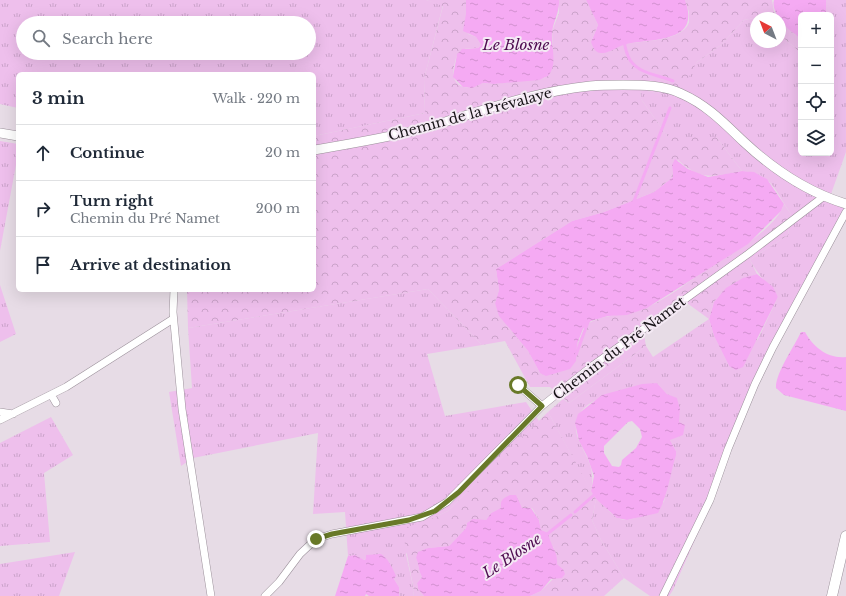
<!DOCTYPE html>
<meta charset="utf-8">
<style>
body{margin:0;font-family:"Libre Baskerville",serif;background:#f2f2f3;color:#1f2937}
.controls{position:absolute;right:12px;top:12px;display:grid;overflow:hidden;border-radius:6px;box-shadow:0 4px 16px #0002}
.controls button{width:36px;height:36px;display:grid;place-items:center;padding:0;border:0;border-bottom:1px solid #e0e1e3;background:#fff;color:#1f2937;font:20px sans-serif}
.compass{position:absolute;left:750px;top:12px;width:36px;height:36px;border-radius:50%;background:#fff;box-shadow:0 4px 16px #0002;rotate:318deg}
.stop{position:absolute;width:12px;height:12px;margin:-9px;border:3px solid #687928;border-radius:50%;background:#fff}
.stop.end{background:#687928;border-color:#fff;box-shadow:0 1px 4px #0008}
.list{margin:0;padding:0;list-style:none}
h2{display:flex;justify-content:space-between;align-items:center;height:52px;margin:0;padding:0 16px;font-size:17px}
h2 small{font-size:13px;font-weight:400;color:#747a83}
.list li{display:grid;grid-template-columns:26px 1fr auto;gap:12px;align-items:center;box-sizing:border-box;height:56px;padding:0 16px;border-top:1px solid #e0e1e3}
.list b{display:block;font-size:15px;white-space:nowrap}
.list p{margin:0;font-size:13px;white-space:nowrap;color:#747a83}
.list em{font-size:13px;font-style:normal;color:#747a83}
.icon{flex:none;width:22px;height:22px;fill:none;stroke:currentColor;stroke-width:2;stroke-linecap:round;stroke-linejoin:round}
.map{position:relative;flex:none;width:846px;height:596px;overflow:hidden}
.search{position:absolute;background:#fff;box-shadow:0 4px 16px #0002;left:16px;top:16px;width:300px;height:44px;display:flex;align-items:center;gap:10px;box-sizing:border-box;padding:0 14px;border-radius:22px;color:#747a83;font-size:15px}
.panel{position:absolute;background:#fff;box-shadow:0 4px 16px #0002;left:16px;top:72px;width:300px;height:220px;border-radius:6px}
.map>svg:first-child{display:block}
.grass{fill:url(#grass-tufts);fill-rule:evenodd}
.forest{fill:url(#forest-crowns)}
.water{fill:url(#water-ripples);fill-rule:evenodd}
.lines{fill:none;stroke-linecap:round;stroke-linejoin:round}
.stream{stroke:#f5aaf3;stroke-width:3}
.minor-casing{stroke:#9c919b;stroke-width:8}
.tertiary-casing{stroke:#9c919b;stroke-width:10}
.secondary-casing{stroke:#9c919b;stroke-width:11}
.minor{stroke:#fff;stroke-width:7}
.tertiary{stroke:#fff;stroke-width:9}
.secondary{stroke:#fff;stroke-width:10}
.route{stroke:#687928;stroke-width:5}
.labels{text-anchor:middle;stroke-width:4;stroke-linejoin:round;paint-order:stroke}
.street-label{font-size:14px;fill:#171317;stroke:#f4e9f4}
.water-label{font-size:15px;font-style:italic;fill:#4e0b50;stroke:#f4e9f4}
</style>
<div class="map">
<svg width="846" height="596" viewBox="0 0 846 596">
<defs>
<pattern id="grass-tufts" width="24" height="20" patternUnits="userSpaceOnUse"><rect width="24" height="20" fill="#eebfec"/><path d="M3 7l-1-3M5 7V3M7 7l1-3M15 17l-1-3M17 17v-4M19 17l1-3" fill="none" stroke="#cba3ca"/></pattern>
<pattern id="forest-crowns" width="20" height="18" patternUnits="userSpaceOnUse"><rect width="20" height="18" fill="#eebfec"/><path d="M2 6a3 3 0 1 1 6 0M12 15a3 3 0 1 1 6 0" fill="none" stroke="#cba3ca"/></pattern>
<pattern id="water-ripples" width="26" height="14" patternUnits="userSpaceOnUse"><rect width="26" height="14" fill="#f5aaf3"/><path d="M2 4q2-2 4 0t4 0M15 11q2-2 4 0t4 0" fill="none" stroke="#d191d0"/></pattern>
</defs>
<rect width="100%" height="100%" fill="#e7dce6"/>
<path class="grass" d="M0 0H426L443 5 424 79 425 113 314 136V74H224L223 72V74H18V108L0 104ZM23 23H309V53H23Z
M826 0H846V152L831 194 846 209 771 355 729 449 714 496 673 590 669 596H650L624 578 601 540 592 520 596 499C603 504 608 511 615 516 630 528 651 509 664 502L676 451 670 440C678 425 682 415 677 399L667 394 657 383C628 390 558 397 580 443 589 462 595 469 591 491L548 412 563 399 569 403 646 346 653 357 709 319 714 336 729 366 758 339 778 297C768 284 757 274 750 260L788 235 791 214C775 192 773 173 742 171L716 137H668L641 99 640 90 664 94 689 74 697 62 721 45 744 20 759 17 761 18H756V42H780V35L801 53V153H831V15H826Z
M0 141 18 144V154L0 251Z
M0 285 16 334 0 342Z
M428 289 482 345 427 354 445 416 526 402 539 421 448 511 431 519 406 554 414 591 413 596H399V587L394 579 395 576 384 556 366 555V559L363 560 355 555 348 556 345 512 313 514 318 433 193 458 181 466 169 392 192 388 188 328Z
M51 417 73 455 44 473 50 542 0 546V443Z
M75 552 59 596H0V564Z"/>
<path class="forest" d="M426 0H466V19L468 34 476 37 481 45 478 48C473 48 465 47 460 51 457 53 456 58 455 62 452 74 452 86 468 88L483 83 494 84 545 78 553 55 552 31 559 13V0H586L598 25 592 39 607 52C612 50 616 46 621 45 640 40 680 43 689 23V12L685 0H772L774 12 780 18 759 17 744 20 721 45 697 62 676 100 664 94 640 90 641 99 668 137H716L742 171C713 176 702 182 678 160L672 165 673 177 654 192 604 212 572 221 496 269 499 290 495 303 508 327 528 351 540 373C552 364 567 356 576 345 583 337 581 326 593 321 610 313 630 316 648 307 667 298 684 285 702 273 724 258 776 230 784 204L791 214 788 235 750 260 757 274C744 278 723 290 715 301 712 305 711 314 709 319L680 298 642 325 646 346 569 403 550 387H530L505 341 482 345 428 289 188 328 187 290H314V136L425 113 424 79 443 6Z
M780 18 794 34 801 38V53L780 35Z
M548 412 596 499 592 520 601 540 624 578 604 596H530L541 591 563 569 557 564 554 548 541 530 539 520 532 508H522L517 501 491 513 486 520 467 523 466 528 449 546 428 548 416 558C419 565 418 570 422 577L417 583 418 589 424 596H413L414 591 404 539 407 527 431 519 448 511Z"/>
<path class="water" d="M466 0H559C560 12 553 22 552 33 551 47 558 65 548 76L539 80 494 84 483 83 472 88 463 87 453 77 457 54 462 49 478 48 481 45 476 37 463 31 466 14Z
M586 0H685C701 43 656 38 627 44 619 45 609 54 601 53 595 53 593 47 591 42L598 25Z
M774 0H826V15H801V38C790 33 770 13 774 0Z
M675 159 688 169 708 177 742 171 754 172 767 179 784 204 781 211 748 244 647 308 627 315 608 316 591 321 583 329 577 344 576 361 570 369 546 376 540 373 528 351 499 316 495 303 499 290 496 269 572 221 604 212 654 192 673 177 672 165Z
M757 274 773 287 778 297 743 367 736 370 729 366 714 336 709 319 714 302 726 288 743 278Z
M801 332H805C813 347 828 359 846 357V411L784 395 776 388C775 374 794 347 801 332Z
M657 383 667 394 677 398 680 409 679 422 685 425 683 435 670 440 676 451V455C670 474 668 496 658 513L627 520 617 518 596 499 591 491 594 476 587 456 579 441 575 423 578 414 602 395 642 384ZM632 421 640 429 642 437 636 448 622 460 621 465 619 467 612 466 604 453V446L628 422Z
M510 495H516L522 508H531L539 520 541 530 548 533C550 545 558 551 557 564L563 569 565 574 562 578 551 579 541 591 530 596H424L418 589 417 583 422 577C418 570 419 565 416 558L418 552 428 548 449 546 466 528 467 523 473 519 486 520 491 513 501 508C500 500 503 498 510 495Z
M381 554C388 558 393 569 396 576L394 579 399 587V596H369L366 594 365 596H335L348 556 355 555 364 560 366 559V555Z"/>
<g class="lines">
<path class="stream" d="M624 41C625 47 627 55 630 60 639 74 659 75 673 81
M634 201 670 108
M576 355 588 322
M575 512 595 494
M546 535 571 515"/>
<defs>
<path id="minor" d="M174 290 173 312 182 409 211 596
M518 385 542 406
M52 396 56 403
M0 412 13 414
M0 420 66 387 173 319
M265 596 279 582 300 554 316 539 332 534 422 517 447 502 542 406 592 366 748 254 823 197
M663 596 710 500 728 449 755 384 773 347 846 212"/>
<path id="tertiary" d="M0 133 18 136
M314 150C349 144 386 138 421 129 477 113 531 92 590 86 601 85 612 85 623 85 643 85 664 85 682 94 707 105 725 124 744 142 774 170 807 192 846 204"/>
<path id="secondary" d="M832 596 846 536"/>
</defs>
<use href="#minor" class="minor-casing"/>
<use href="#tertiary" class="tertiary-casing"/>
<use href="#secondary" class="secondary-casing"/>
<use href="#minor" class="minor"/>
<use href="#tertiary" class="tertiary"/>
<use href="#secondary" class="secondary"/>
</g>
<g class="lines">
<path class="route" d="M316 539 332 534 409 520 435 511 459 492 542 406 518 385"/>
</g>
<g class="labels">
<g class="street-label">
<text transform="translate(470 114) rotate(-15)" y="5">Chemin de la Prévalaye</text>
<text transform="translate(619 348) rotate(-37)" y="5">Chemin du Pré Namet</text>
</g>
<g class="water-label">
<text x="516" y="50">Le Blosne</text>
<text transform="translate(512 556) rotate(-34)" y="5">Le Blosne</text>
</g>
</g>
</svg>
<div class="controls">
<button>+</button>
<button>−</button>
<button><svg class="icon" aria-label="locate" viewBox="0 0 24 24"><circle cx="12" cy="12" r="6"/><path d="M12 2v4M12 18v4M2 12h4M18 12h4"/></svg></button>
<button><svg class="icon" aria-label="layers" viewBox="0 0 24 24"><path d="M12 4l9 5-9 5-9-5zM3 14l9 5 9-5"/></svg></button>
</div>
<svg class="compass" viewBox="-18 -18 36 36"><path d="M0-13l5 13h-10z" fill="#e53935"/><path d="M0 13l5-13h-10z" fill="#747a83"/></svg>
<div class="stop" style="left:518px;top:385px"></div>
<div class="stop end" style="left:316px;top:539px"></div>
<div class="search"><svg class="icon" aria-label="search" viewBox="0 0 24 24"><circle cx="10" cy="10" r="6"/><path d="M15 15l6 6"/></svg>Search here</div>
<section class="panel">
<h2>3 min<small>Walk · 220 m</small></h2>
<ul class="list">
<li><svg class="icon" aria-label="ahead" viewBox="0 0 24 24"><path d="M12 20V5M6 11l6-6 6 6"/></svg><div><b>Continue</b></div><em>20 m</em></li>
<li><svg class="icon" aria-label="right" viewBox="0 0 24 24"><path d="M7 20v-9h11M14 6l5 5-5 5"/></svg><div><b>Turn right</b><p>Chemin du Pré Namet</p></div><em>200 m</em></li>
<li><svg class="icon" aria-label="arrive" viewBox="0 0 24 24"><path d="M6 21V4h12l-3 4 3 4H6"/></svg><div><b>Arrive at destination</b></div></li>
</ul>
</section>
</div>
